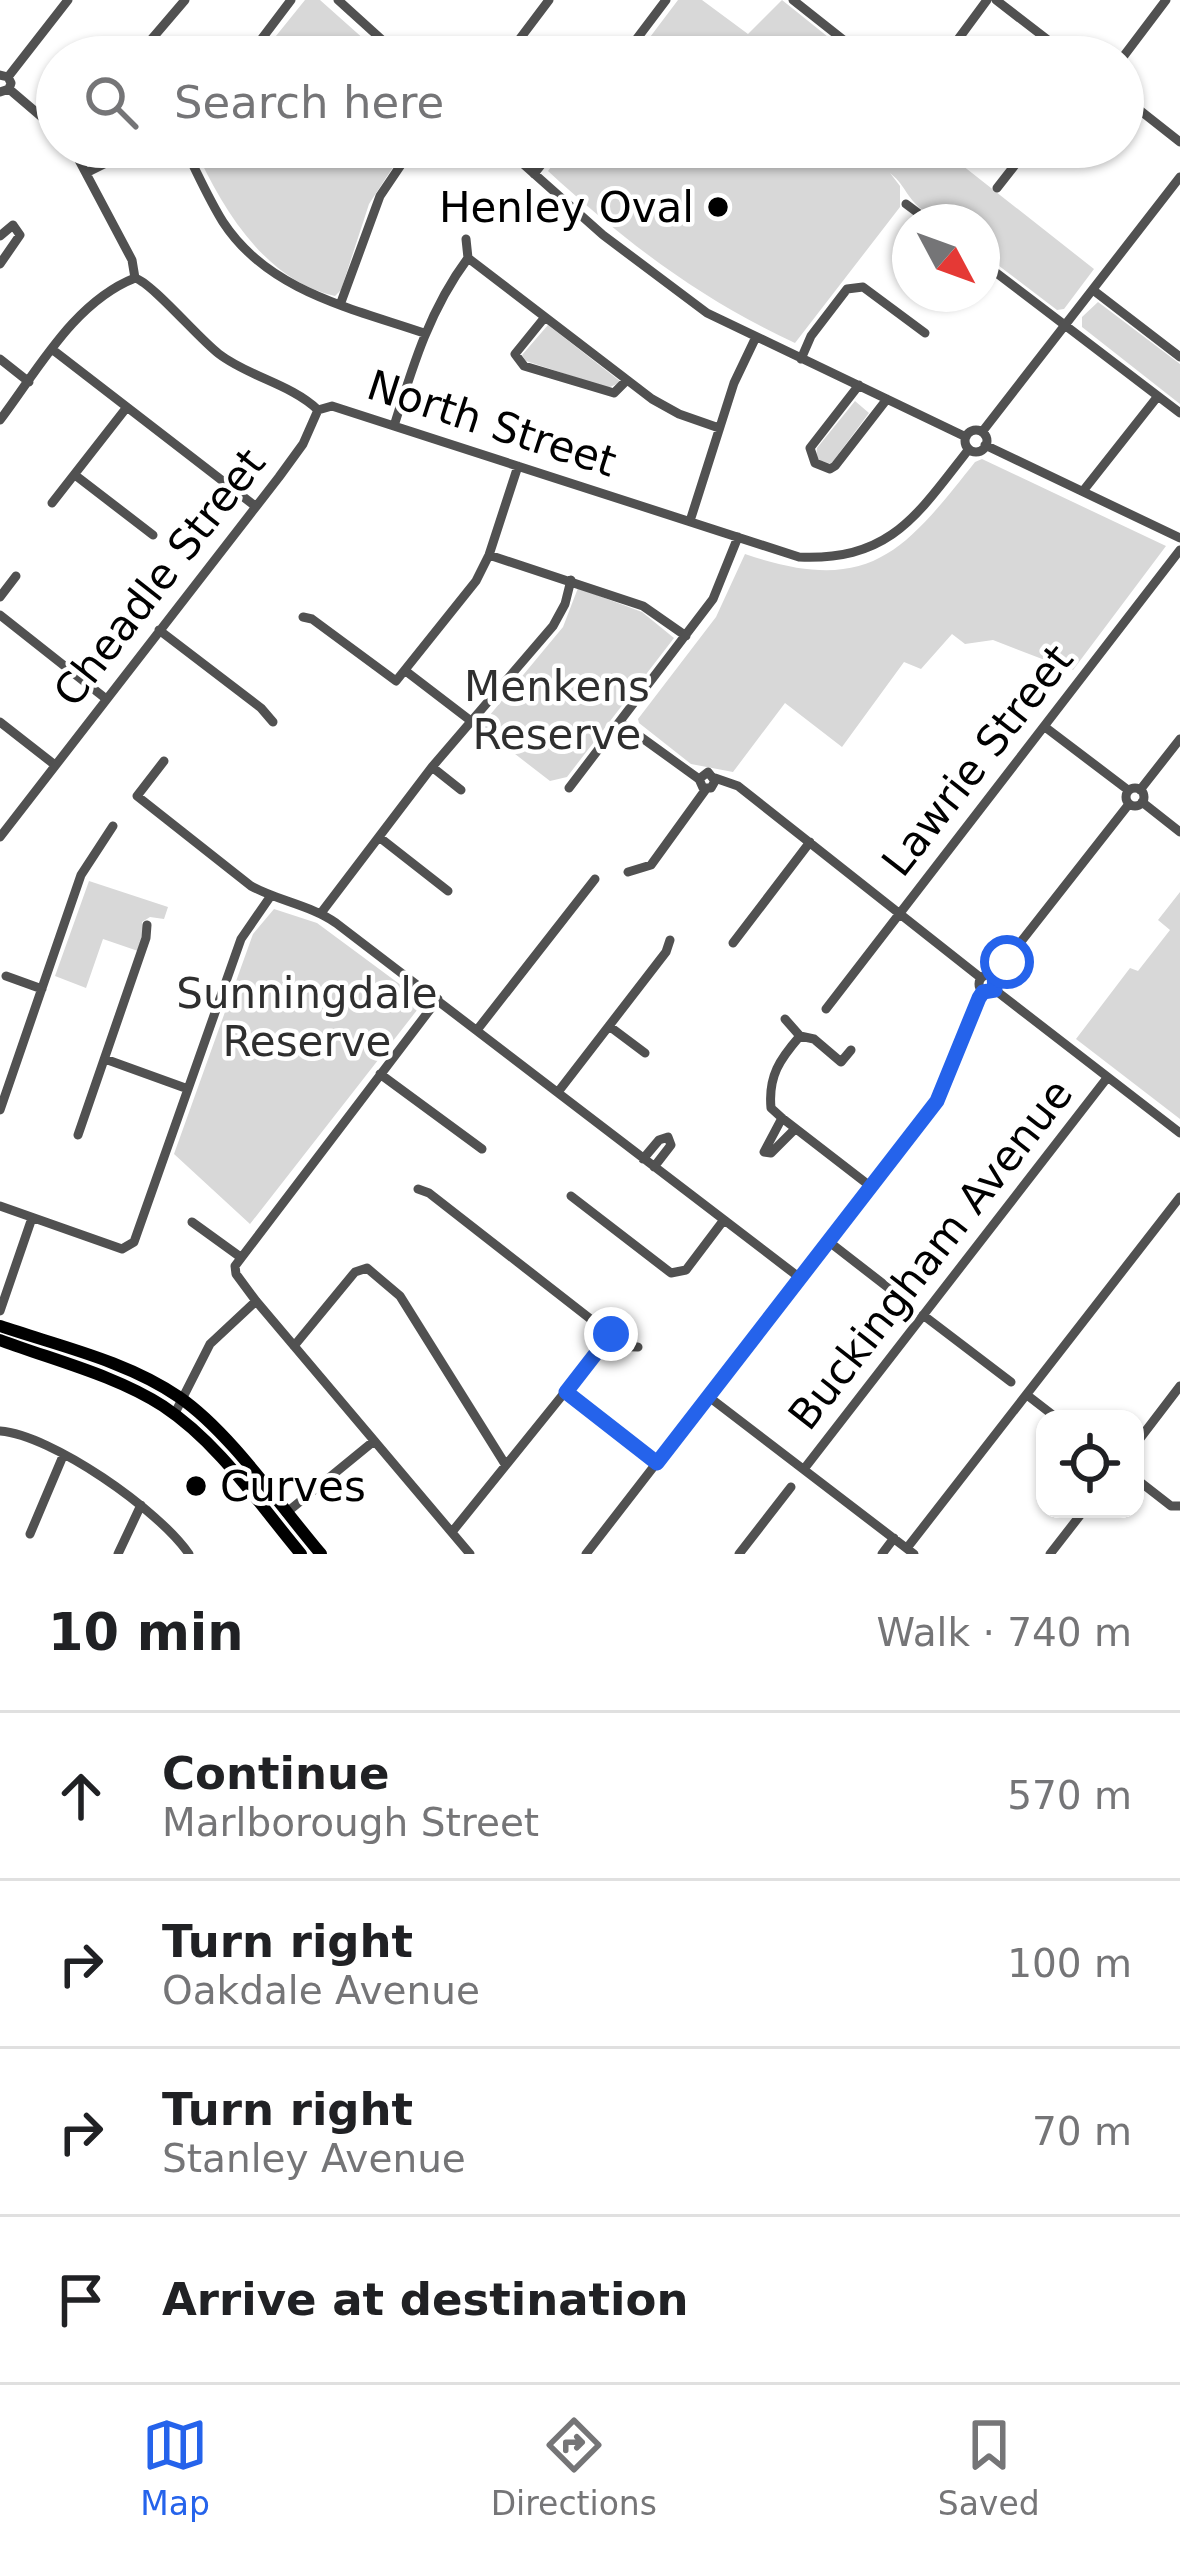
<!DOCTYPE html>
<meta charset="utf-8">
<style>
body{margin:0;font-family:"DejaVu Sans",sans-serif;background:#f6f6f6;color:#202124}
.controls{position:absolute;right:36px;bottom:36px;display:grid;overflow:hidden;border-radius:24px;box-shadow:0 3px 9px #0004}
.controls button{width:108px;height:108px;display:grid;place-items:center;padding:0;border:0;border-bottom:3px solid #e0e0e0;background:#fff;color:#202124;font:60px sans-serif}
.compass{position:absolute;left:892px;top:204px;width:108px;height:108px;border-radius:50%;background:#fff;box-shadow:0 3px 9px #0004;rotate:131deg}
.stop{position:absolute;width:36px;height:36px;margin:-27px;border:9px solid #2563eb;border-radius:50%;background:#fff}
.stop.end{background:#2563eb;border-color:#fff;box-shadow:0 3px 12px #0008}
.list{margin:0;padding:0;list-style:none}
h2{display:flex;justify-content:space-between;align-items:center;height:156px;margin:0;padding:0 48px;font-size:51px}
h2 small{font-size:39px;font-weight:400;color:#757577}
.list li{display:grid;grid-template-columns:78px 1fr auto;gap:36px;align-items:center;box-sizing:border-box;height:168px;padding:0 48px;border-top:3px solid #e0e0e0}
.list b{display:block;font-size:45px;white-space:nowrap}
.list p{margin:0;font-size:39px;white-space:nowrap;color:#757577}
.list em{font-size:39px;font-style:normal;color:#757577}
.icon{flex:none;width:66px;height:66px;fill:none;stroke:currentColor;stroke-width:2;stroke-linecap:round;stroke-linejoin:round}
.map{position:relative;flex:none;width:1180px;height:1554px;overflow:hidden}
.search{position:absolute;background:#fff;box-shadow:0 3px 9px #0004;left:36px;right:36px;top:36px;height:132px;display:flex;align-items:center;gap:30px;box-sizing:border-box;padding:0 42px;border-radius:66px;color:#757577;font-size:45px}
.sheet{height:828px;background:#fff}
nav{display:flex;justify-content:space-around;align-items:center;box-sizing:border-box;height:168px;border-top:3px solid #e0e0e0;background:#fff;font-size:33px;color:#757577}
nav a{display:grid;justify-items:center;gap:6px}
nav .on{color:#2563eb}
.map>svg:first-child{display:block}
.green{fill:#d8d8d8}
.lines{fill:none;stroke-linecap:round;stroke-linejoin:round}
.minor{stroke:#515151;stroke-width:9}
.major{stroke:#000;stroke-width:12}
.route{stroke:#2563eb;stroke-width:15}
.poi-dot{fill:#000;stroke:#fff;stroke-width:4.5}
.labels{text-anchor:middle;stroke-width:9;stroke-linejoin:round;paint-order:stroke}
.poi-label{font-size:42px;fill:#000;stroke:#fff;text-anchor:end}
.street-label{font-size:42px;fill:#000;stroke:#fff}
.park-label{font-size:42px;fill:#2f2f2f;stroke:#fff}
</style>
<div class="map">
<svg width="1180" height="1554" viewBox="0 0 1180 1554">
<rect width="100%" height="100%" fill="#fff"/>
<path class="green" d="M305 0H320L384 57H259Z
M678 0H702L748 34 782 0 853 57H635Z
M194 147H406L369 204 341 290 335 296C264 280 222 208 194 147Z
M566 147H884L883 151 887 147H939L1094 269 1064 309 1057 310 982 253V222C954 222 927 222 909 196 902 186 900 181 890 173L900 186V207L795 343C700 299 624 241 548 171Z
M1098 302 1180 364V404L1082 327V317Z
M548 325 621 382 608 388 526 361 522 355Z
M855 401 869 413 831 464 816 459 817 448Z
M982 459 1166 546 1073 670 1060 660 1050 662 993 640 965 644 952 634 921 669 904 662 842 747 785 703 733 772 691 764 639 723 638 719 716 617 745 554C869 596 903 553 975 462Z
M578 588 642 612 674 638 567 777 550 781 480 727 563 627Z
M89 881 168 907 164 919 150 917 142 922 144 935 138 951 103 939 86 988 55 976Z
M1180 892V1119L1076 1039 1130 968 1138 971 1170 930 1158 920Z
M274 909 317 923 417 997 421 1005 250 1224 174 1154 253 934Z"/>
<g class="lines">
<path class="minor" d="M338 0 401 57
M793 0 865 57
M996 0 1070 57
M144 57V48L185 0
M248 57 291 0
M506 57 549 0
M623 57 666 0
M945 57 987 0
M1123 57 1166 0
M0 75 8 77 11 83 9 89 0 92
M8 77 68 0
M9 89 57 130
M1123 97 1180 142
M72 147 132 260 135 278
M184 147C197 172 208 198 223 222 268 291 351 308 424 333
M504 147 603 235 707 313 966 437
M88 172 138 147
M534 174 555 147
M997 188 1029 147
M906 204 930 222
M0 236 13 225 20 235 0 264
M466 239 468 258
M468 258 652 399 679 414 719 428
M982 262 1180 413
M135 278C152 283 199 339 219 354 249 377 291 384 318 410L332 406 799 557C891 561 917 515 969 449
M1093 290 1180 357
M340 305 380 196 413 147
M545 317 515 354 524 366 614 393 627 380
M53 350 255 506
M0 359 29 382
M801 359 811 336 847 289 863 287 925 333
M859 385 810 448 815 463 830 469 835 466 887 399
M0 420C38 370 74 302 135 278
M394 426C413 365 430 309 468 258
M965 441a11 11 0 1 1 22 0a11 11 0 1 1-22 0Z
M982 432 1180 177
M985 445 1180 538
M75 475 153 535
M1083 491 1158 396
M52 503 127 407
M690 521 734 383 755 339
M489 555 643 606 686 636
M0 597 16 576
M0 615 105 698
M303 617 312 619 396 681 476 581 489 555 518 466
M159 630 261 708 273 722
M407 672 471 721
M0 722 55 765
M620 722 699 779 703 788H711L715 781 708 772 699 779
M1045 727 1128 790
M164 761 137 796 251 886C278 901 310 905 336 923L800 1278
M432 767 461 790
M715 778 738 786 981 978
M569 788 713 599 738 537
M1126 797a9 9 0 1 1 18 0a9 9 0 1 1-18 0Z
M1140 790 1180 739
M1142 802 1180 832
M0 837 279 477 303 444 318 410
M379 837 448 891
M628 872 651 865 706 789
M321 913 432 767 553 626 565 604 571 580
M733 943 810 842
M979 984a9 9 0 1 1 18 0a9 9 0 1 1-18 0Z
M6 976 42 989
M994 976 1129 804
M995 990 1180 1133
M438 999 235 1266 236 1274 256 1301 470 1554
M826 1009 1180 550
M785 1019 800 1036
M609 1026 645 1053
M477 1030 595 879
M851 1050 841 1062 814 1039 800 1036C780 1059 768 1076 771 1108L782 1118 870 1186
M105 1059 188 1089
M380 1074 482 1149
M558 1092 666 952 670 940
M0 1110 81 875 113 826
M782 1118 764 1152 771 1153 795 1129
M78 1135 146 938 147 925
M643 1159 659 1140 668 1137 671 1145 654 1167
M418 1189 429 1193 611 1335 452 1532
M571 1196 671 1273 686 1270 723 1221
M0 1206 122 1249 134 1242 241 939 270 897
M192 1222 239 1256
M828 1241 904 1300
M0 1311 32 1218
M923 1315 1011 1382
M294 1346 355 1272 367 1268 400 1296 505 1464
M602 1346 638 1347
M566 1392 657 1463
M1027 1395 1058 1419
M709 1397 914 1554
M174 1415 210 1344 256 1301
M0 1431C52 1435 159 1510 189 1554
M1135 1445 1180 1386
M804 1469 1107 1078
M1135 1478 1171 1506H1180
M286 1513 374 1441
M30 1534 63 1456
M907 1548 1180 1197
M118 1554 141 1505
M586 1554 937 1101 983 992
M739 1554 791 1487
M882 1554 894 1538
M1050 1554 1085 1509"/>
<path class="major" d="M0 1326C59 1346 127 1361 179 1397 230 1432 280 1506 321 1554
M0 1340C53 1360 115 1375 163 1406 219 1443 259 1504 301 1554"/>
</g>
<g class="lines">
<path class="route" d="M611 1334 566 1392 657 1463 937 1101 979 998 983 992 995 990 994 976 1007 962"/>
</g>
<g class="poi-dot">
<circle cx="718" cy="207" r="12"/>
<circle cx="196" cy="1486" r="12"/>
</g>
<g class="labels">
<g class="poi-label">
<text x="694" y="222">Henley Oval</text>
<text x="220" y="1501" text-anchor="start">Curves</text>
</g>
<g class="street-label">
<text transform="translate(492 423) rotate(18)" y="15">North Street</text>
<text transform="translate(159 577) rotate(-52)" y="15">Cheadle Street</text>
<text transform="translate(977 760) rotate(-52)" y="15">Lawrie Street</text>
<text transform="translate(930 1254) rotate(-52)" y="15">Buckingham Avenue</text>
</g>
<g class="park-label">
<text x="557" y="701">Menkens<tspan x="557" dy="48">Reserve</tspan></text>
<text x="307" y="1008">Sunningdale<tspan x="307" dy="48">Reserve</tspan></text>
</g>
</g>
</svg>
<div class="controls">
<button><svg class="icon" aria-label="locate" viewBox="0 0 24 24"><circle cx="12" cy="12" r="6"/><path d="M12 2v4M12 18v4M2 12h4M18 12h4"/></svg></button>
</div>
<svg class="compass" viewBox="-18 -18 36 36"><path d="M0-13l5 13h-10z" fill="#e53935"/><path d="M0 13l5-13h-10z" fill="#757577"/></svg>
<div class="stop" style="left:1007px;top:962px"></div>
<div class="stop end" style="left:611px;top:1334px"></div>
<div class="search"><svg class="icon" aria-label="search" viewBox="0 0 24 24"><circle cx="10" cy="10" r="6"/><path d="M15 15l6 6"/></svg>Search here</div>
</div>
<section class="sheet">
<h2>10 min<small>Walk · 740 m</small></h2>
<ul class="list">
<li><svg class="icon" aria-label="ahead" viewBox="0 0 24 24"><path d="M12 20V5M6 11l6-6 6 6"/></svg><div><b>Continue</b><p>Marlborough Street</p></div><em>570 m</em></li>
<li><svg class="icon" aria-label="right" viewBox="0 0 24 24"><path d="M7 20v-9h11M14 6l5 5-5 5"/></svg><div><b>Turn right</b><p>Oakdale Avenue</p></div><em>100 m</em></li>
<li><svg class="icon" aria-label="right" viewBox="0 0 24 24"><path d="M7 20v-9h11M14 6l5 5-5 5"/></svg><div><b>Turn right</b><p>Stanley Avenue</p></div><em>70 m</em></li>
<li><svg class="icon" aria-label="arrive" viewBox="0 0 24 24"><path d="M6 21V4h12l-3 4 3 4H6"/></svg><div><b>Arrive at destination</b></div></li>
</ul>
</section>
<nav>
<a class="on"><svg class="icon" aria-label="map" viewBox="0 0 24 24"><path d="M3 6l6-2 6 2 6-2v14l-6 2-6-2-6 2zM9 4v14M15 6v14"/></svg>Map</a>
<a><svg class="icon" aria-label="directions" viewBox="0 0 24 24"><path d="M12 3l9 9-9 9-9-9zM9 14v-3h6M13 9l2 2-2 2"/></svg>Directions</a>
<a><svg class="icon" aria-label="saved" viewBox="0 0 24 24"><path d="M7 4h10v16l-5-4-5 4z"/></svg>Saved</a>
</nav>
